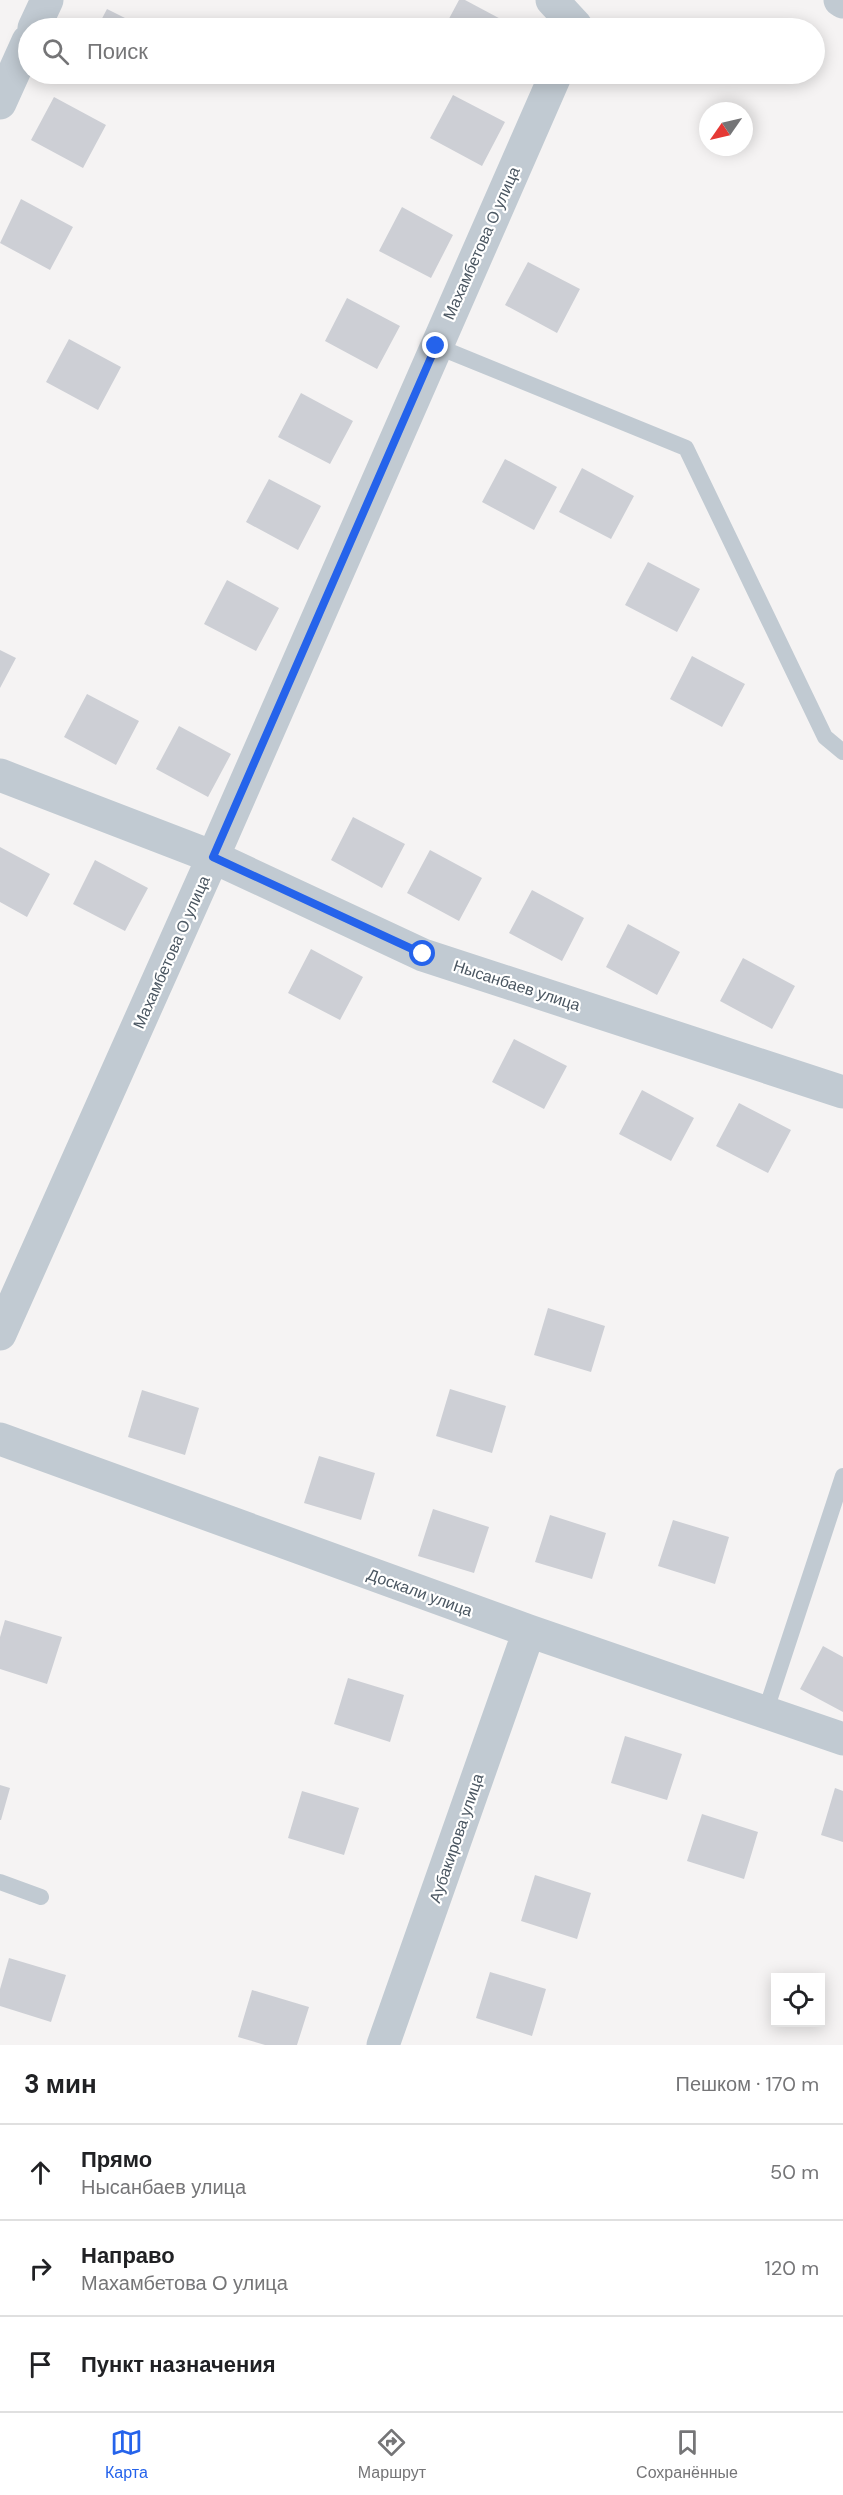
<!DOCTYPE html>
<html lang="ru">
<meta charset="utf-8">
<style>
body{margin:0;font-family:"DM Sans",sans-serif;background:#f6f6f6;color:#202124}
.controls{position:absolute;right:18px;bottom:18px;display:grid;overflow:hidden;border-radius:0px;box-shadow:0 3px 15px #0003}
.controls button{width:54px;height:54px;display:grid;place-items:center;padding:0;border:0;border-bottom:2px solid #e0e0e0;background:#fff;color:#202124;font:30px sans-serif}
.compass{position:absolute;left:699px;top:102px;width:54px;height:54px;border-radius:50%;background:#fff;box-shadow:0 3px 15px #0003;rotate:236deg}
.stop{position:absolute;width:18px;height:18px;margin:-14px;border:4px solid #2563eb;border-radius:50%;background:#fff}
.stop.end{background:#2563eb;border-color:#fff;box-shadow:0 2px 6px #0008}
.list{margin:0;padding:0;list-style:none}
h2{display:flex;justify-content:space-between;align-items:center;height:78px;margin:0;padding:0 24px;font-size:26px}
h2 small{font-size:20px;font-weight:400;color:#757577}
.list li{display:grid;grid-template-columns:39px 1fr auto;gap:18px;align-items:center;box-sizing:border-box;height:96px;padding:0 24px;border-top:2px solid #e0e0e0}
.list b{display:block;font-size:22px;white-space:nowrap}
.list p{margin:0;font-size:20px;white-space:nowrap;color:#757577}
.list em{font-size:20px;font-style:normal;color:#757577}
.icon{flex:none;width:33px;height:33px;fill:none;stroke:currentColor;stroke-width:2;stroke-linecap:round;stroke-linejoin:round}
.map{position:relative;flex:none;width:843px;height:2045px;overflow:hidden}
.search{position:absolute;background:#fff;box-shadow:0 3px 15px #0003;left:18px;right:18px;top:18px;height:66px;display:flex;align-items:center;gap:15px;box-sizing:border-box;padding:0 21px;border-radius:33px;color:#757577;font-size:22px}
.sheet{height:366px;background:#fff}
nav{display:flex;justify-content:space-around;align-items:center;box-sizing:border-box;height:84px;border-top:2px solid #e0e0e0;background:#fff;font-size:16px;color:#757577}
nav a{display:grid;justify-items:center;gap:3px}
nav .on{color:#2563eb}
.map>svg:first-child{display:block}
.building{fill:#cdcfd5}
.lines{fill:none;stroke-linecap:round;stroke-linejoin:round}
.service{stroke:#c1cad2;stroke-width:16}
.minor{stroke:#c1cad2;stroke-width:33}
.route{stroke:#2563eb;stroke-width:8}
.labels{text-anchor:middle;stroke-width:4.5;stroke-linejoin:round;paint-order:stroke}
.street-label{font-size:16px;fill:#4a5661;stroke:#fff}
</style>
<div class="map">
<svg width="843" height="2045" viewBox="0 0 843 2045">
<rect width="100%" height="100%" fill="#f5f3f3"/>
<path class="building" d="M459 0H465L512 25 511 28H444Z
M107 9 145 28H97Z
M453 95 505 122 482 166 430 138Z
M54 97 106 125 83 168 31 140Z
M21 199 73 227 50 270 0 243Z
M402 207 453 235 431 278 379 251Z
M528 262 580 289 557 333 505 305Z
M347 298 400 326 377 369 325 341Z
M69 339 121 367 98 410 46 382Z
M301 393 353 421 330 464 278 437Z
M505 459 557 487 534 530 482 502Z
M582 468 634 496 611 539 559 512Z
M269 479 321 506 298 550 246 522Z
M648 562 700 589 677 632 625 605Z
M227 580 279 608 256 651 204 624Z
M0 650 16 658 0 688Z
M692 656 745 684 722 727 670 699Z
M87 694 139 721 116 765 64 737Z
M179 726 231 754 208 797 156 769Z
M353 817 405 844 382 888 331 860Z
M0 847 50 874 27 917 0 902Z
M430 850 482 878 459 921 407 893Z
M95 860 148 888 125 931 73 904Z
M532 890 584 918 562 961 509 933Z
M628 924 680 952 657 995 606 967Z
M311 949 363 977 340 1020 288 993Z
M743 958 795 986 772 1029 720 1001Z
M514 1039 567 1066 544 1109 492 1082Z
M642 1090 694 1118 671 1161 619 1134Z
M739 1103 791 1130 768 1173 716 1146Z
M548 1308 605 1326 591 1372 534 1355Z
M450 1389 506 1406 492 1453 436 1436Z
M142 1390 199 1408 185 1455 128 1437Z
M319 1456 375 1473 361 1520 304 1503Z
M433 1509 489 1527 474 1573 418 1556Z
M550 1515 606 1533 592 1579 535 1562Z
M673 1520 729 1537 715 1584 658 1566Z
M5 1620 62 1637 47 1684 0 1669V1637Z
M823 1646 843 1657V1712L800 1689Z
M348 1678 404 1695 390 1742 334 1724Z
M625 1736 682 1754 667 1800 611 1783Z
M0 1785 10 1788 1 1820H0Z
M835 1788 843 1791V1842L821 1835Z
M302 1791 359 1808 344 1855 288 1838Z
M702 1814 758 1832 744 1879 687 1861Z
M535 1875 591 1893 577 1939 521 1921Z
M9 1958 66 1975 51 2022 0 2006V1989Z
M490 1972 546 1989 532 2036 476 2018Z
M252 1990 309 2007 297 2045H265L238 2037Z"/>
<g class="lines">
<path class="service" d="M436 346 686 448 825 737 843 752
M765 1713 843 1476
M0 1882 41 1897"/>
<path class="minor" d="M552 0 576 26 575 28
M840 0 843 2
M34 28 47 0
M0 103 28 41
M0 775 213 857 423 955 843 1092
M0 1334 213 857 556 74
M0 1439 529 1631 843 1739
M383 2045 529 1631"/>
</g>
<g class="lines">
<path class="route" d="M423 954 213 857 436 346"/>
</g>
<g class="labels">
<g class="street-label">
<text transform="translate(481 243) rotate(-66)" y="6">Махамбетова О улица</text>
<text transform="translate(171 952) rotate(-66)" y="6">Махамбетова О улица</text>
<text transform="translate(517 985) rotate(18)" y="6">Нысанбаев улица</text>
<text transform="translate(420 1592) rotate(20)" y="6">Доскали улица</text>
<text transform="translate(456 1838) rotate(-71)" y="6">Аубакирова улица</text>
</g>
</g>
</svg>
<div class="controls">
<button><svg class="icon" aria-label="locate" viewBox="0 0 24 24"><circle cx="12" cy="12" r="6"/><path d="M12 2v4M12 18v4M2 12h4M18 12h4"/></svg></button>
</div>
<svg class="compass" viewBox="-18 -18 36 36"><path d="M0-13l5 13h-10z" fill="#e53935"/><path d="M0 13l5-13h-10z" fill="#757577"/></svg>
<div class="stop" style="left:423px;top:954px"></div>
<div class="stop end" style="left:436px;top:346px"></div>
<div class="search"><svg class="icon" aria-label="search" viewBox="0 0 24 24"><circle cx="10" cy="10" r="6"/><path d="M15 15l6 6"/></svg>Поиск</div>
</div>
<section class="sheet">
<h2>3 мин<small>Пешком · 170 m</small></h2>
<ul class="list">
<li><svg class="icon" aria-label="ahead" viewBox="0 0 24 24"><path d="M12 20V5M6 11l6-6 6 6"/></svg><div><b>Прямо</b><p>Нысанбаев улица</p></div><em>50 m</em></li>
<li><svg class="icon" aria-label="right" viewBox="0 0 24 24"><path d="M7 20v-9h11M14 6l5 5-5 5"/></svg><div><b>Направо</b><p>Махамбетова О улица</p></div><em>120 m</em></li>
<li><svg class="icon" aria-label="arrive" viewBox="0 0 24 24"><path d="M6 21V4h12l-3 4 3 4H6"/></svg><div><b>Пункт назначения</b></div></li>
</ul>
</section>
<nav>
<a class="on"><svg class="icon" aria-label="map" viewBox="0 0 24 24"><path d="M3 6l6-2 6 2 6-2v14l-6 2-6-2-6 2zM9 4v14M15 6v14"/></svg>Карта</a>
<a><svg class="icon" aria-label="directions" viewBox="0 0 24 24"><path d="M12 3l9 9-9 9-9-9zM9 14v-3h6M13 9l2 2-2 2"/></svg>Маршрут</a>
<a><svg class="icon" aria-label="saved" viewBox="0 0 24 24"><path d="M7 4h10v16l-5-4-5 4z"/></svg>Сохранённые</a>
</nav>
